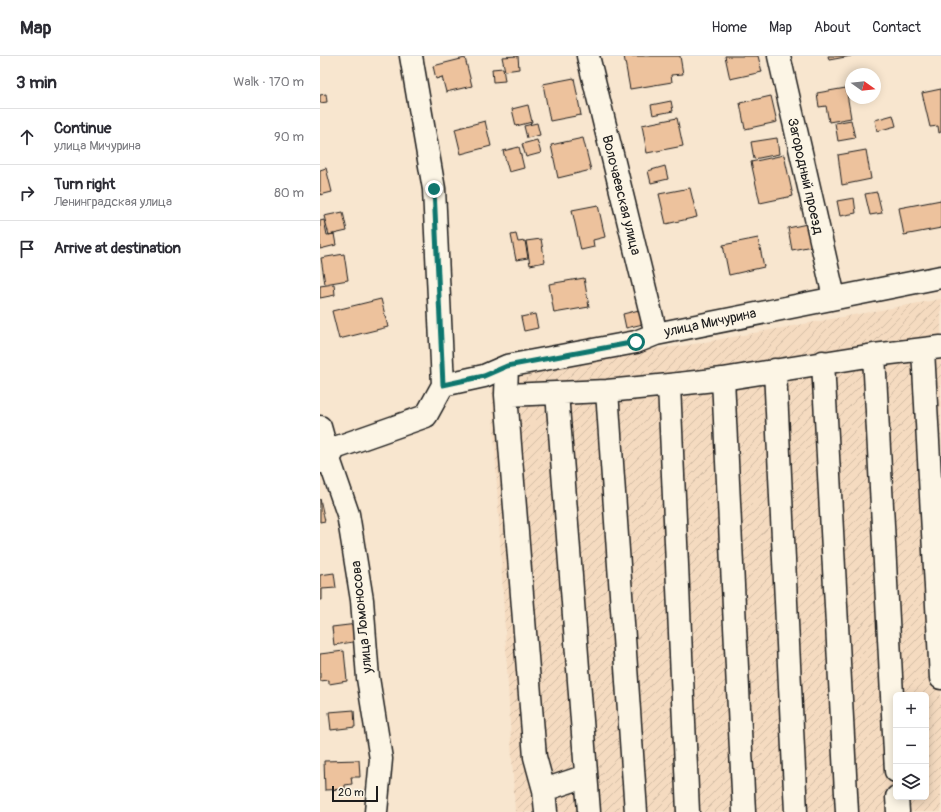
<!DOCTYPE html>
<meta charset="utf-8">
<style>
body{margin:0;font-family:Pangolin,sans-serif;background:#f2f2f3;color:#2b2b33}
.controls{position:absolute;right:12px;bottom:12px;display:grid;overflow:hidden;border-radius:6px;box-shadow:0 2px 10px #0003}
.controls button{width:36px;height:36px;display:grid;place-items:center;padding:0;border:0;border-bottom:1px solid #e1e1e2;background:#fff;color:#2b2b33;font:20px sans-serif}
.compass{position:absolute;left:525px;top:12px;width:36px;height:36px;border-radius:50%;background:#fff;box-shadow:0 2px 10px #0003;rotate:105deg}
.scale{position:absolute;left:12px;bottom:10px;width:46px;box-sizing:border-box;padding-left:4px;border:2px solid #1c1c1c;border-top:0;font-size:11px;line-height:14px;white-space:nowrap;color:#1c1c1c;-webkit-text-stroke:3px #fcf5e5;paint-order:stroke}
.stop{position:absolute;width:12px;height:12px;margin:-9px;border:3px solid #0f766e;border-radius:50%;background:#fff}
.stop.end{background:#0f766e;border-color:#fff;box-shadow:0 1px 4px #0008}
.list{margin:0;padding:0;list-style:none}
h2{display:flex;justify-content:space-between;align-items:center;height:52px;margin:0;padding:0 16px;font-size:17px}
h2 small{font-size:13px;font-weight:400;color:#7c7c81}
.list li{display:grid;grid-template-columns:26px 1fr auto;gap:12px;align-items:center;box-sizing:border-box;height:56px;padding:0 16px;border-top:1px solid #e1e1e2}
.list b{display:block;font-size:15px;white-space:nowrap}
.list p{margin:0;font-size:13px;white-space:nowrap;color:#7c7c81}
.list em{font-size:13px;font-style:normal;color:#7c7c81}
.icon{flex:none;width:22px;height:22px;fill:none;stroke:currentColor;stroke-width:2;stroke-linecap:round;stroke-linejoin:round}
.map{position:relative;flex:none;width:621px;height:756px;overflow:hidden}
header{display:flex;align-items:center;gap:24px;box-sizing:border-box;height:56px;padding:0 20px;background:#fff;border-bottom:1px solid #e1e1e2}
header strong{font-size:19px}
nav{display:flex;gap:22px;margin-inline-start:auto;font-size:14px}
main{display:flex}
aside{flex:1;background:#fff}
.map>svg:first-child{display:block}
.industrial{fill:url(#industrial-furrows);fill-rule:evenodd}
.building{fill:#edc29d;stroke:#1c1c1c}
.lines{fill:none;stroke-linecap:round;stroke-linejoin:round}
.minor-casing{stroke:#1c1c1c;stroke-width:25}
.minor{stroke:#fcf5e5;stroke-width:22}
.route{stroke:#0f766e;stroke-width:5}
.labels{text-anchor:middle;stroke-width:4;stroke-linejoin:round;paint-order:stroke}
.street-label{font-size:14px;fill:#1c1c1c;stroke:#fcf5e5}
</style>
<header>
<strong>Map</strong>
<nav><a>Home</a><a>Map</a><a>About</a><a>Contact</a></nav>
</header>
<main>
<aside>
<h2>3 min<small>Walk · 170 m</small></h2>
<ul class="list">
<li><svg class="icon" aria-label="ahead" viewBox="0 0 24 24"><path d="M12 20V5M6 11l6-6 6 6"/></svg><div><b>Continue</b><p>улица Мичурина</p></div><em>90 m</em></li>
<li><svg class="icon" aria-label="right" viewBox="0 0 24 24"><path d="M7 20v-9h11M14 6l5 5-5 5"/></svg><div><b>Turn right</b><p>Ленинградская улица</p></div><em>80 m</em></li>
<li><svg class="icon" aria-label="arrive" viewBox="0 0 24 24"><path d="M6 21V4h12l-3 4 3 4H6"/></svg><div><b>Arrive at destination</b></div></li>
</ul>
</aside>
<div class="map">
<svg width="621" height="756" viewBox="0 0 621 756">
<defs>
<pattern id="industrial-furrows" width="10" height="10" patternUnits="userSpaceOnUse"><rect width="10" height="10" fill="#f5dbc0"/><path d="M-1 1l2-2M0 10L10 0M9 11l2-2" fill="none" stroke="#d1bba4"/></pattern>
</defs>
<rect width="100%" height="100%" fill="#f8e6cf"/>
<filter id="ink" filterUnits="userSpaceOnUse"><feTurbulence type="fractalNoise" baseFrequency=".025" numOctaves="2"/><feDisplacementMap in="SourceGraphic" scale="8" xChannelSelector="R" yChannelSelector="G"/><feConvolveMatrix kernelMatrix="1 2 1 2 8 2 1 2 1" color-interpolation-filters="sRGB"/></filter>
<g filter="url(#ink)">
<path class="industrial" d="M621 243V756H195L171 320 291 297 363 290ZM576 639H606V741H576Z"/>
<path class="building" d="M198 0 199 13 185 15 182 1Z
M304 0H360L363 18 351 19 352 26 310 33Z
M405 0H438L442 16 410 23Z
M508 0H531L509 4Z
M145 2 152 30 126 36 122 21 116 23 113 10Z
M183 12 185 25 173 26 172 13Z
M254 22 261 59 230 65 223 28Z
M526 32 531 62 509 66 506 50 499 51 497 37Z
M621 33V76L619 77 618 70 610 71 602 37Z
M6 38 7 46 0 47V39Z
M451 40 457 66 425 73 420 47Z
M351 45 353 55 333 59 331 49Z
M208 49 212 66 196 70 192 53Z
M573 59 576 70 557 75 555 64Z
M357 62 363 90 327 97 322 69Z
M531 64 535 82 518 85 515 67Z
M165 65 171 90 141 98 135 73Z
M217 67 220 79 207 82 204 70Z
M263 82 271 114 238 122 231 89Z
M457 82 459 98 434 103 431 86Z
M217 84 221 97 206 101 202 88Z
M199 91 204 112 189 116 183 95Z
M546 94 551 123 522 129 518 99Z
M464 99 473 140 440 147 431 106Z
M345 110 348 123 331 127 328 115Z
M6 112 12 136 0 139V114Z
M370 132 377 161 346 168 339 138Z
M557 136 562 157 550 159 545 138Z
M534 142 536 157 520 160 517 145Z
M621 144V172L584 179 579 152Z
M278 149 285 181 273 184 274 191 261 194 252 154Z
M23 156 27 175 9 179 4 160Z
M4 164 7 179 14 178 16 189 0 193V165Z
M487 168 492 190 472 194 468 172Z
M196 178 198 186 205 185 208 202 196 204 191 179Z
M438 182 444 211 409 219 403 189Z
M221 183 225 206 210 209 206 185Z
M24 198 28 224 5 228 1 202Z
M264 222 269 251 234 257 229 228Z
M14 228 15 239 0 242V230Z
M61 243 68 271 19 283 12 255Z
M319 254 323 268 306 272 303 258Z
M215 258 218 272 204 275 201 261Z
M0 443 5 465 0 466Z
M14 517 16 532 2 533V544H0V519Z
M37 568 39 585 14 589 12 571Z
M24 595 27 625 9 628V624L0 625V598Z
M34 654 35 671 11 674 9 656Z
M39 704 40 721H31L32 728 25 729V733L5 734 4 705Z"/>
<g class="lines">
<defs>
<path id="minor" d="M91 0 114 133 123 329
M268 0 336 278
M459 0 514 241
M603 294 621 622
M554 299 576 715
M503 306 527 756
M187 310 186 339 215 701 224 734 226 756
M455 314 476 756
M403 323 424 756
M349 329 368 756
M287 335 316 756
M237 337 269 756
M186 339 287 335 349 329 403 323 554 299 621 291
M0 371 9 403 28 458 42 544 48 622 61 703 56 756
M0 406 9 403 15 392 106 360 123 329 164 320 187 310 316 286 336 278 621 221
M224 734 266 720
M577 741 578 756"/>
</defs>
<use href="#minor" class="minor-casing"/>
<use href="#minor" class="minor"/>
</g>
</g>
<g class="lines" filter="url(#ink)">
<path class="route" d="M114 133 123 329 164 320 187 310 316 286"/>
</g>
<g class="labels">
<g class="street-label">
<text transform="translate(486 120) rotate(77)" y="5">Загородный проезд</text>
<text transform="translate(302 139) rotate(76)" y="5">Волочаевская улица</text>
<text transform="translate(390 266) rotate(-12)" y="5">улица Мичурина</text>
<text transform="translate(41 561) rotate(-96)" y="5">улица Ломоносова</text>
</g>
</g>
</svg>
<div class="controls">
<button>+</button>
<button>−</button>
<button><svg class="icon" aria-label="layers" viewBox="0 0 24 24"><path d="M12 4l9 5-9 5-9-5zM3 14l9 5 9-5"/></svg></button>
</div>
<svg class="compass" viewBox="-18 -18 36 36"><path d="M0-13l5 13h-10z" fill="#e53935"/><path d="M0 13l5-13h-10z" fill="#7c7c81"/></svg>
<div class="scale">20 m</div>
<div class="stop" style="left:316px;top:286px"></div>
<div class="stop end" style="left:114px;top:133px"></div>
</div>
</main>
